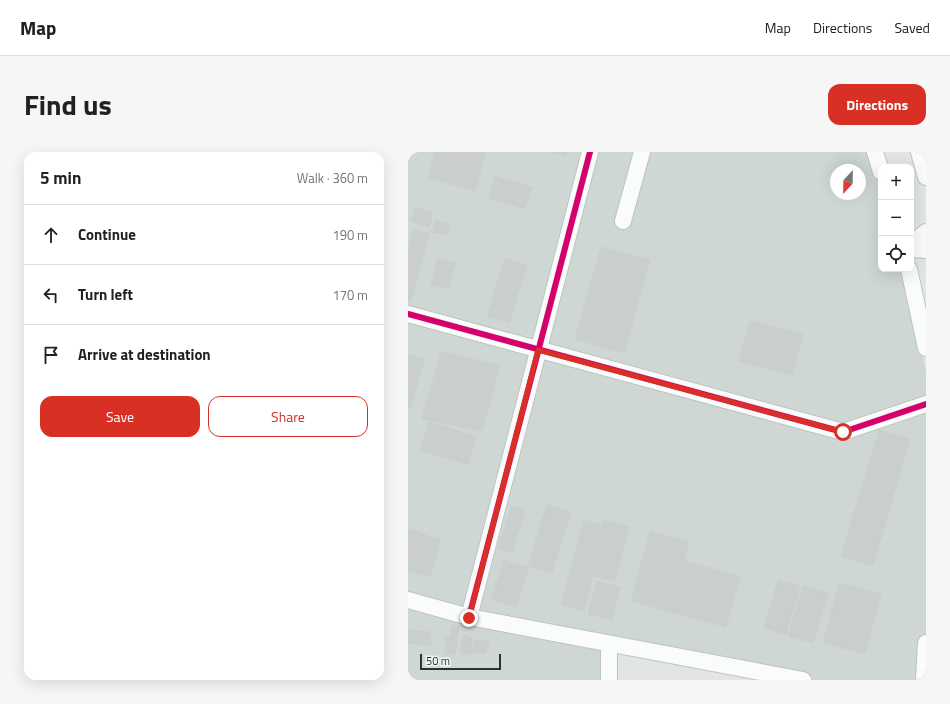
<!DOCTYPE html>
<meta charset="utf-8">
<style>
body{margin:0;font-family:"Titillium Web",sans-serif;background:#f6f6f6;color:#202124}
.controls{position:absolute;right:12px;top:12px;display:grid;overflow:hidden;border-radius:8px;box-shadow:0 4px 16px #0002}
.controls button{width:36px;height:36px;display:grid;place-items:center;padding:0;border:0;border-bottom:1px solid #e0e0e0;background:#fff;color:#202124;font:20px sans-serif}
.compass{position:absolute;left:422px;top:12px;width:36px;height:36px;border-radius:50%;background:#fff;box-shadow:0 4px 16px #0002;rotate:202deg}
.scale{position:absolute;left:12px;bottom:10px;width:81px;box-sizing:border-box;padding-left:4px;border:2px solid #223632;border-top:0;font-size:11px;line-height:14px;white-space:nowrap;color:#223632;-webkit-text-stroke:3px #eef5f2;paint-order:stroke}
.stop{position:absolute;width:12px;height:12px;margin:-9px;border:3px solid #d93025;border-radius:50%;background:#fff}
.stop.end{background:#d93025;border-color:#fff;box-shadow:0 1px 4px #0008}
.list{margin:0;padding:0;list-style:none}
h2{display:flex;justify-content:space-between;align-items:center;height:52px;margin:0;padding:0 16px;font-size:17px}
h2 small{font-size:13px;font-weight:400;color:#757577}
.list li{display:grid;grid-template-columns:26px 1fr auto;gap:12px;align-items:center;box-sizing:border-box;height:60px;padding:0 16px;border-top:1px solid #e0e0e0}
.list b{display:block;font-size:15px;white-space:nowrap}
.list em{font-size:13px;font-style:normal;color:#757577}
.actions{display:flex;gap:8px;padding:12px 16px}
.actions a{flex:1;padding:9px 0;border:1px solid #d93025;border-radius:12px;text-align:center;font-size:14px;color:#d93025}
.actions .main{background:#d93025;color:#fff}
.icon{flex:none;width:22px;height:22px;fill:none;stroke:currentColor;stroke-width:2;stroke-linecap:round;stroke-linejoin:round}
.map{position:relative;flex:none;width:518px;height:528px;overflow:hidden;border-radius:12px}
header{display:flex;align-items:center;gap:24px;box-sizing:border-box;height:56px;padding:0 20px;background:#fff;border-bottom:1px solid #e0e0e0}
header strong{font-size:19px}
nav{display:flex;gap:22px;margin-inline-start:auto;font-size:14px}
.intro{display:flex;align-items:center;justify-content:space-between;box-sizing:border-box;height:96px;padding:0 24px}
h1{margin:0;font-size:28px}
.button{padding:10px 18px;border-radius:12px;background:#d93025;color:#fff;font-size:14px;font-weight:700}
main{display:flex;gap:24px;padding:0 24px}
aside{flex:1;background:#fff;border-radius:12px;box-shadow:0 4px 16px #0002}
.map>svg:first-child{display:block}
.built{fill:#cfd7d4;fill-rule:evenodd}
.building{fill:#cacecd;stroke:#cacfcd}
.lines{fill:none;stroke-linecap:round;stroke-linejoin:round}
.minor-casing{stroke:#bec3c1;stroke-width:18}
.minor{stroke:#fafbfb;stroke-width:16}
.cycleway-casing{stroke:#eef5f2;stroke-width:8}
.cycleway{stroke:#d6006c;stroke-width:6}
.route{stroke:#d93025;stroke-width:5}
</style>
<header>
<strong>Map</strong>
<nav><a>Map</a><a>Directions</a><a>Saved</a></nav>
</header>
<div class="intro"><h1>Find us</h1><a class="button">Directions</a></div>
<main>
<aside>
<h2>5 min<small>Walk · 360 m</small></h2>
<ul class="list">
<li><svg class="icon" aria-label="ahead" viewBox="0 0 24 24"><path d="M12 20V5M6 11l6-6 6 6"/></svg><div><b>Continue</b></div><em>190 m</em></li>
<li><svg class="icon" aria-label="left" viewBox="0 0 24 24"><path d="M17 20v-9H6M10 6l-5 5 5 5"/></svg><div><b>Turn left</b></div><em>170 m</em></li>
<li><svg class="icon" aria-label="arrive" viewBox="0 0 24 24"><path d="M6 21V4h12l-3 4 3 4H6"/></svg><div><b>Arrive at destination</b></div></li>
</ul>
<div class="actions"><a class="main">Save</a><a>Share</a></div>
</aside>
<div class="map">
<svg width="518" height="528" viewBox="0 0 518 528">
<rect width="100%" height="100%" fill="#e1e6e4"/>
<path class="built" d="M0 0H465L473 34V117H493L518 219V492L516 528H395L201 492V528H0ZM428 18H452V42H428Z"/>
<path class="building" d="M27 0H78L67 39 20 26Z
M144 0H159L158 4Z
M87 24 124 35 117 57 81 46Z
M7 55 25 61 21 75 3 69Z
M27 68 42 72 39 83 24 80Z
M5 78 21 82 3 150 0 149V97Z
M193 95 242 108 216 201 167 187Z
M30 106 48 111 40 137 23 132Z
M97 106 119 113 101 171 79 164Z
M342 169 395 182 384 223 331 209Z
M33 200 92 213 74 279 14 267Z
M0 202 17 207 2 257H0Z
M21 270 68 285 60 313 12 298Z
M471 278 502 287 465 414 433 404Z
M139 352 163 360 144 421 120 414Z
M104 354 117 358 104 401 90 397Z
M176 368 193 373 195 368 221 375 207 429 185 424 176 459 153 453Z
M0 377 33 388 22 425 0 418Z
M242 379 281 390 276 409 332 424 318 475 223 449Z
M96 408 121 416 108 455 83 447Z
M370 428 392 434 378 483 356 476Z
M189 429 212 435 204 468 180 462Z
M431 431 473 442 457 502 415 491Z
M395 434 420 441 405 491 380 484Z
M44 473 51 474 47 503 37 502V485L42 486Z
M1 478 23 480V494L0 491Z
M55 483 64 486 63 502H52Z
M66 488 81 489 78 501H65Z"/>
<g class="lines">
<defs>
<path id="minor" d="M467 0 473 20
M511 0 518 25
M215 69 234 0
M503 92 518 80
M503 97 518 98
M501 117 518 196
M0 162 435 280 518 252
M0 448 61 465 395 528
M61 465 182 0
M201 492V528
M516 528 518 491"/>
</defs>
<use href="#minor" class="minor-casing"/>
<use href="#minor" class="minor"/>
<defs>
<path id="cycleway" d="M0 162 435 280 518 252
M61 465 182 0"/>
</defs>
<use href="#cycleway" class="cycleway-casing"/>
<use href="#cycleway" class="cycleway"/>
</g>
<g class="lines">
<path class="route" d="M61 466 130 198 435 280"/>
</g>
</svg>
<div class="controls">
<button>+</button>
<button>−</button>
<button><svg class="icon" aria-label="locate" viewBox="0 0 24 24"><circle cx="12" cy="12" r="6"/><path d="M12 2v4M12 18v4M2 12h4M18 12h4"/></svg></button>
</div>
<svg class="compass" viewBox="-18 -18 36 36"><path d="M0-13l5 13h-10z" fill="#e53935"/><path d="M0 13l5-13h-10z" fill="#757577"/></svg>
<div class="scale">50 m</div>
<div class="stop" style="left:435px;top:280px"></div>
<div class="stop end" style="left:61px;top:466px"></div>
</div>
</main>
